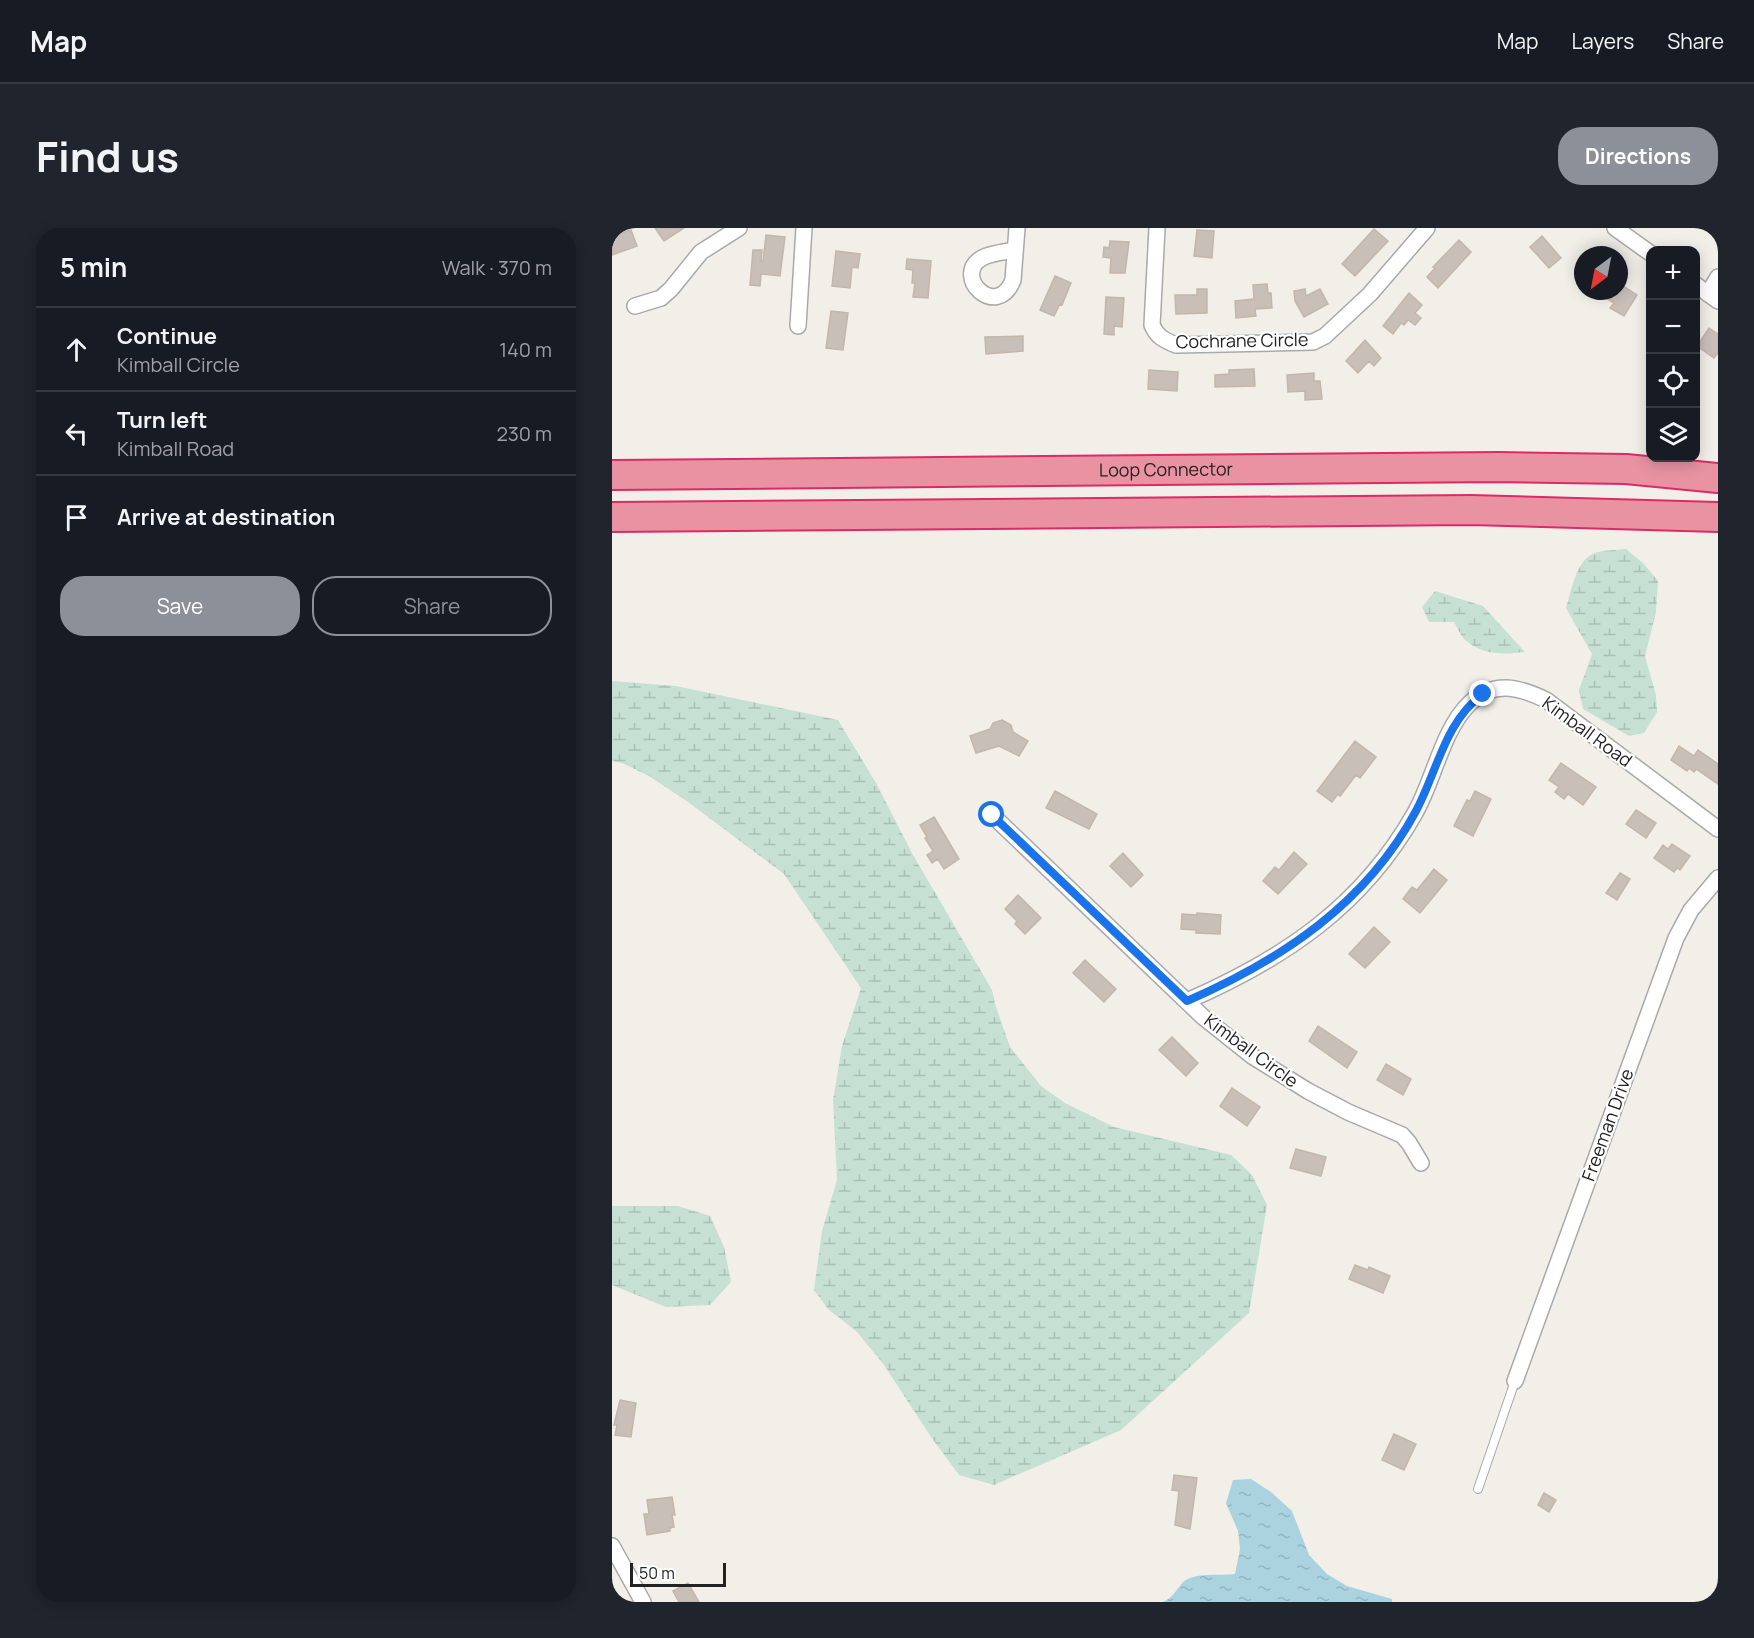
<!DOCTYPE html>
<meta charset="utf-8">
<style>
body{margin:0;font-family:Manrope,sans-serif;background:#20242c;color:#f1f3f6}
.controls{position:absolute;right:18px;top:18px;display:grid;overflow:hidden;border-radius:12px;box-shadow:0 3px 15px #0003}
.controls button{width:54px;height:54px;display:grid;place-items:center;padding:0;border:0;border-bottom:2px solid #363941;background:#171b24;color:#f1f3f6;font:30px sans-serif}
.compass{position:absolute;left:962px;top:18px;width:54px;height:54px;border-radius:50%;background:#171b24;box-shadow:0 3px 15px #0003;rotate:212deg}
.scale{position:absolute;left:18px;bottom:15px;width:96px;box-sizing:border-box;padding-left:6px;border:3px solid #222;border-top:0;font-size:16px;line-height:21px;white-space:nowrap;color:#222;-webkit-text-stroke:4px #fff;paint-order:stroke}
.stop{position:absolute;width:18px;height:18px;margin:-14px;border:4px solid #1a73e8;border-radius:50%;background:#fff}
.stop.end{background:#1a73e8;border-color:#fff;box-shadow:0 2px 6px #0008}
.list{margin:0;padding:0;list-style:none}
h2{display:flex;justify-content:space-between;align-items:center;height:78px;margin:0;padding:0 24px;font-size:26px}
h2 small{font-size:20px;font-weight:400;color:#9ea1a6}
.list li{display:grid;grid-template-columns:39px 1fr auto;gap:18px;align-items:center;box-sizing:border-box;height:84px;padding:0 24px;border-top:2px solid #363941}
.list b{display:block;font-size:22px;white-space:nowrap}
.list p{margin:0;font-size:20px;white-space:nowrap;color:#9ea1a6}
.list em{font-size:20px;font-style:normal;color:#9ea1a6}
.actions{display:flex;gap:12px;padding:18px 24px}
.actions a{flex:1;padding:14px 0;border:2px solid #8c9099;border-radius:24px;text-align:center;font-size:21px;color:#8c9099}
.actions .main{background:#8c9099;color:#fff}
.icon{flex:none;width:33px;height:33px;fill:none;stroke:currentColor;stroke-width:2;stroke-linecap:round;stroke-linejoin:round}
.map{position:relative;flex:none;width:1106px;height:1374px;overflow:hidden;border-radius:24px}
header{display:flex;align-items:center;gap:36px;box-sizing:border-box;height:84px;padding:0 30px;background:#171b24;border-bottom:2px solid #363941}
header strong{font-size:28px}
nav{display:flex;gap:33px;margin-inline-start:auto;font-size:21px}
.intro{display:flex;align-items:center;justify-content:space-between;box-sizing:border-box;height:144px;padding:0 36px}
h1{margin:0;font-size:42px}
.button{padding:15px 27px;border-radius:24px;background:#8c9099;color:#fff;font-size:21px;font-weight:700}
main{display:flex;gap:36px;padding:0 36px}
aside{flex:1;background:#171b24;border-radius:24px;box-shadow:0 3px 15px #0003}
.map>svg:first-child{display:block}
.wetland{fill:url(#wetland-marsh)}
.water{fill:url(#water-ripples)}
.building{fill:#c7bfb8;stroke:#c4b6ab;stroke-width:1.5}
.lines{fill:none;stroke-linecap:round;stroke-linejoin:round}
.lane-casing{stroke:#a9a9a9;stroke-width:10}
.street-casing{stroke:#a9a9a9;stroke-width:18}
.highway-casing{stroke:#dc2a67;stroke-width:32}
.lane{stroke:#fff;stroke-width:8}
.street{stroke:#fff;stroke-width:15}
.highway{stroke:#e892a2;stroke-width:28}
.route{stroke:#1a73e8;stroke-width:8}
.labels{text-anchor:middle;stroke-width:4.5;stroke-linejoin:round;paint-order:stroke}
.street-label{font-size:18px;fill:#222;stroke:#fff}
</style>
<header>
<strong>Map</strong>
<nav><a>Map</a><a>Layers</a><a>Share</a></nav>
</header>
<div class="intro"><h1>Find us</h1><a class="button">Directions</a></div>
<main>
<aside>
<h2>5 min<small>Walk · 370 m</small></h2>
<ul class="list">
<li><svg class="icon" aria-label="ahead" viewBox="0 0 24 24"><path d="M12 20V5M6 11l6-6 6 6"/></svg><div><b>Continue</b><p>Kimball Circle</p></div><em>140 m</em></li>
<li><svg class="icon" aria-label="left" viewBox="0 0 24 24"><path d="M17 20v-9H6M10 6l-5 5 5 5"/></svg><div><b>Turn left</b><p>Kimball Road</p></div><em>230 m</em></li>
<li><svg class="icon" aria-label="arrive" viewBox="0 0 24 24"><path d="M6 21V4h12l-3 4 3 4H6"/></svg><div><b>Arrive at destination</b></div></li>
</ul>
<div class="actions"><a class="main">Save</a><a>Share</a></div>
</aside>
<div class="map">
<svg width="1106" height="1374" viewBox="0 0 1106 1374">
<defs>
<pattern id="wetland-marsh" width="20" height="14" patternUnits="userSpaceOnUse" patternTransform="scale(1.5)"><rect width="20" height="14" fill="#c6e0d4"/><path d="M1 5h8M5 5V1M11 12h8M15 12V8" fill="none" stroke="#aac0b6"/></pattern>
<pattern id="water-ripples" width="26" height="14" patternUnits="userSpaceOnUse" patternTransform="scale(1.5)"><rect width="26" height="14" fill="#aad3df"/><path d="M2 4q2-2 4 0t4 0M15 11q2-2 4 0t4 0" fill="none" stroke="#92b5bf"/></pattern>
</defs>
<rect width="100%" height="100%" fill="#f2efe9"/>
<path class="wetland" d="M1014 321 1032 336 1046 353 1044 384 1033 428 1044 467 1045 484 1032 505 1017 508 971 481 967 462 980 426 954 380C960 362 964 329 986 324 995 322 1005 322 1014 321Z
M823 363 871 378 913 424C891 427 869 427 852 411 848 406 845 399 842 394H817L810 379Z
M0 453 64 458 226 492 264 555 301 627 380 762 383 776 398 819 429 858 453 875 502 899 619 927 640 947 655 977 637 1085 509 1202 382 1257 347 1247 319 1209 272 1137 245 1104 216 1081 202 1062 210 1003 225 952 221 872 230 818 249 760 172 646 76 574 37 548 10 535 0 533Z
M0 978H66L98 988 112 1019 119 1054 98 1077 54 1079 0 1057Z"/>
<path class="water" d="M639 1251 659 1264 680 1283 697 1327 715 1346 735 1358 780 1371V1374H551C561 1370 564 1362 571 1354 583 1344 608 1348 623 1346L628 1321 626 1303 614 1275 621 1252Z"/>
<path class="building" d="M43 0H72L52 13Z
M762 1 776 13 743 48 730 36Z
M19 2 25 18 0 27V8Z
M585 2 602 3 600 30 582 28Z
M154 7 173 9 168 48 149 46 148 58 138 57 141 22H150L149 33H151Z
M930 8 949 30 937 40 918 19Z
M847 12 859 24 826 60 815 49 823 40 821 39Z
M498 13 517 14 513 45H498L499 30 491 29 492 19 497 20Z
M224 23 248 26 246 40 240 39 238 60 220 58Z
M295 31 319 33 316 70 301 69 303 55H300L301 42 294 41Z
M443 48 459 55 450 77 448 76 442 88 428 82Z
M1007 55 1025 67 1012 88 998 80 1002 75 983 63H1007Z
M655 56 656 65H659L660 80 643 81 644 88 624 90 623 73 642 71 641 57Z
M585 61H595V85L564 86 563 67H585Z
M693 61 694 68 708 61 716 76 692 89 683 73 682 63Z
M797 65 810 77 803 85 809 90 803 97 796 92 792 97 789 95 781 106 771 98Z
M494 69 512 70 510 99 502 98V107L492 106Z
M219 83 236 85 231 122 214 120Z
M1097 100 1106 106V125L1102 130 1085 118Z
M411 108V123L374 126 373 109Z
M753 112 769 130 762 138 757 133 746 145 734 133Z
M642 141 643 158 603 159V147L617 146V142Z
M537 142 566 144 565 163 536 161Z
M702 145V153H708L710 171 693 172V163L676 164 675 147Z
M390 492 399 497 401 504 416 513 407 528 387 518 364 525 358 508 378 501 381 495Z
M743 513 764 529 748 550 744 547 728 568 726 566 720 574 705 563Z
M1067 518 1082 528 1086 522 1106 536V556L1084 541 1082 544 1077 540 1075 543 1059 532Z
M949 535 984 559 971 577 956 566 952 571 943 564 947 559 937 552Z
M443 563 485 586 477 601 434 580Z
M863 563 879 571 861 608 842 598 855 572 858 573Z
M1024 582 1044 595 1034 610 1014 596Z
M322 589 347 631 332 641 326 631 320 635 315 627 321 623 313 610 315 609 308 597Z
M1060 616 1078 628 1068 642 1065 640 1062 644 1042 630 1051 617 1056 621Z
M682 624 695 636 666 666 651 653 663 639 667 642Z
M511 625 531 647 519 659 498 638Z
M822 641 835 652 808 685 791 671 800 659 805 662Z
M1008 645 1018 651 1005 672 994 665Z
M406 667 429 690 413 706 403 696 405 693 393 681Z
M585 685 609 687 608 706 584 705V702L569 701 570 686 585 687Z
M762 699 778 714 753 740 737 726Z
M473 732 504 761 492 774 461 745Z
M706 798 745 824 735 840 697 813Z
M560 809 586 835 574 848 547 822Z
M774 836 799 851 791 867 765 852Z
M620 860 648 879 635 898 608 878Z
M684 921 714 929 709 948 678 940Z
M743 1037 756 1042 757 1039 778 1048 771 1065 737 1051Z
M8 1172 24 1175 19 1209 3 1207 5 1197H2Z
M782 1206 804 1216 792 1242 770 1232Z
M562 1247 585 1250 578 1301 563 1297 567 1263 560 1262Z
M932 1265 944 1272 937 1284 926 1277Z
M60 1269 63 1287H60L62 1299 58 1300V1303L35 1307 32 1286H37L35 1272Z
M76 1355 87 1374H67L61 1363Z"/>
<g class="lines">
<defs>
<path id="lane" d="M866 1261 903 1153"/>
<path id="street" d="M545 0 540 97C545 109 552 112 564 117L701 114 713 108 758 66 815 0
M1003 0 1038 25
M403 22C393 24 379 25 370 30 339 48 385 93 401 52L405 0
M1084 57 1106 73
M1096 66 1106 49
M23 78 49 70 59 61 89 24 127 0
M186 98 192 0
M380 587 591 789 640 828 696 863 736 884 790 907 797 915 809 935
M575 773C671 731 750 679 803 585 822 552 830 502 858 475 882 452 907 459 934 472L1106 601
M903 1153 1064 710 1079 682 1106 650
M0 1318 31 1374"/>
<g id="highway">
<path id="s1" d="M0 247 887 239 1014 241 1106 250"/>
<path d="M0 289 859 282 1106 289"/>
</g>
</defs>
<use href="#lane" class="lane-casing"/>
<use href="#street" class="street-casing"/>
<use href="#highway" class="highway-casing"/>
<use href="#lane" class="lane"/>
<use href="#street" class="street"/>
<use href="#highway" class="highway"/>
</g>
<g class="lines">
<path class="route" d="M380 587 575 773C669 732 754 676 804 583 825 544 833 493 871 466"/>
</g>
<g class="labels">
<g class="street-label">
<text transform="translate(630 113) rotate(-1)" y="6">Cochrane Circle</text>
<text dy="6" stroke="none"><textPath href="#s1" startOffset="554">Loop Connector</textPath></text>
<text transform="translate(975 504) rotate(36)" y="6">Kimball Road</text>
<text transform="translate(639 823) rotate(36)" y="6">Kimball Circle</text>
<text transform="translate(996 897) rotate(-70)" y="6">Freeman Drive</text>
</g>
</g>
</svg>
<div class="controls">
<button>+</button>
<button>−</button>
<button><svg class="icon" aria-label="locate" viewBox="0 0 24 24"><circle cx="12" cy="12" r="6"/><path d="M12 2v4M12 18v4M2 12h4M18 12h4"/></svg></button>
<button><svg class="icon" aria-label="layers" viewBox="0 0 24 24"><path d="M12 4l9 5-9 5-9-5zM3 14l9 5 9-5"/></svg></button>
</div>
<svg class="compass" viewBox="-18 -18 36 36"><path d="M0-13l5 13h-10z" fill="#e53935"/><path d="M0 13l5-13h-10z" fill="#9ea1a6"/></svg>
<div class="scale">50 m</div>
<div class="stop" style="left:380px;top:587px"></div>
<div class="stop end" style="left:871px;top:466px"></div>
</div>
</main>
